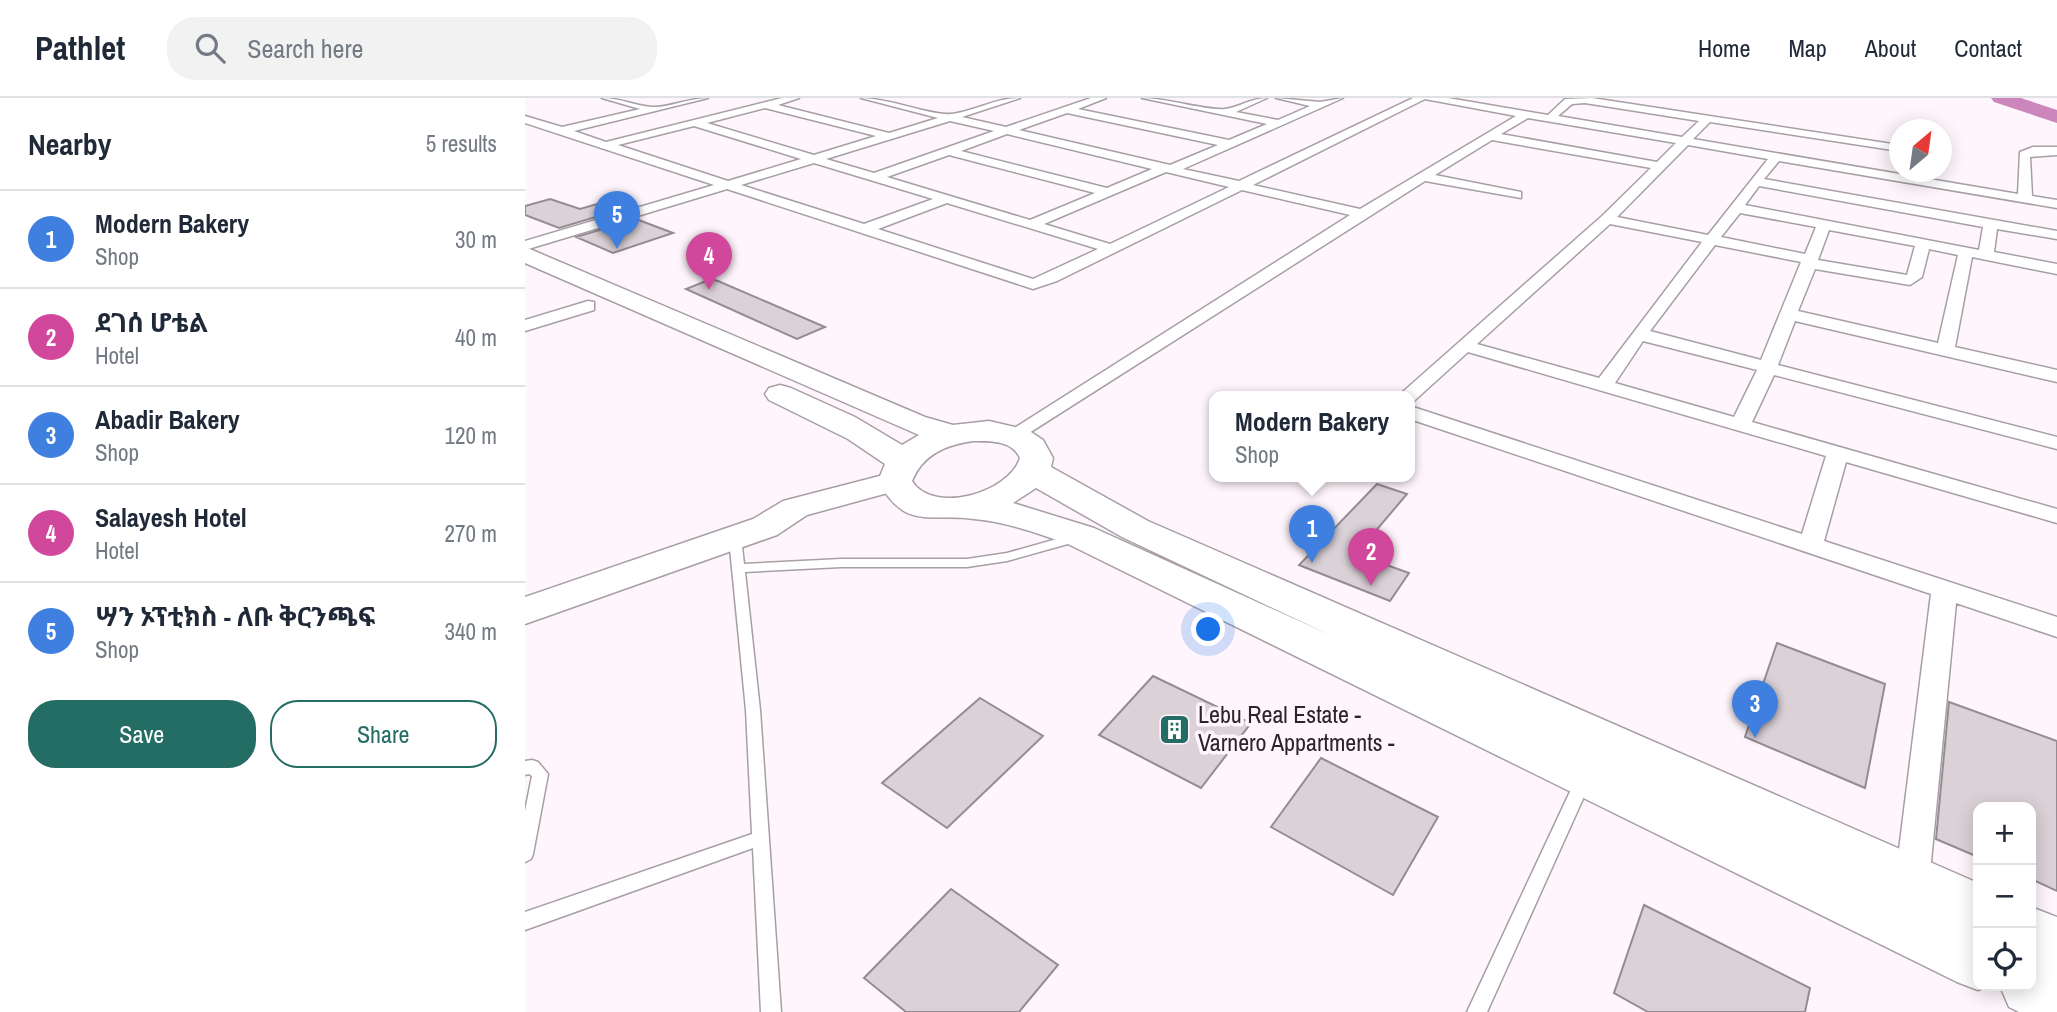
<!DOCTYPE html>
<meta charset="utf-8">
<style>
body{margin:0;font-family:"Archivo Narrow","Noto Sans Ethiopic",sans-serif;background:#f2f2f3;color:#1f2937}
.controls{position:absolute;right:21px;bottom:21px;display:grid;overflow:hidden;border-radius:14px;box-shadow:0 4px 18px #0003}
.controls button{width:63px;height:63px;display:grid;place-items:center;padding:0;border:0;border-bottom:2px solid #e0e1e3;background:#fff;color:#1f2937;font:35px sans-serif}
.compass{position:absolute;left:1364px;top:21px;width:63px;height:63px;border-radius:50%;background:#fff;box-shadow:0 4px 18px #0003;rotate:29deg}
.you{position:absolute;left:684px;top:532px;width:24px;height:24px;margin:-18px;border:5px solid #fff;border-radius:50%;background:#1a73e8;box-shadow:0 0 0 10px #1a73e833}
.badge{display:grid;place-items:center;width:46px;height:46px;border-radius:50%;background:#246d65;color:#fff;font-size:23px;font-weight:700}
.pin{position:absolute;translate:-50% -58px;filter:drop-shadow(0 2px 4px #0008)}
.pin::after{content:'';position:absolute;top:37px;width:24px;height:21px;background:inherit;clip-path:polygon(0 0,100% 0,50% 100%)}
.popup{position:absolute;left:684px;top:293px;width:206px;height:91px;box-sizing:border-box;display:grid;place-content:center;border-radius:14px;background:#fff;filter:drop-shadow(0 2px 5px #0005);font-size:23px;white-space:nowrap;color:#747a83}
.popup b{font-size:26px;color:#1f2937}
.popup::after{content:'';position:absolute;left:50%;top:100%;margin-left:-14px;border:14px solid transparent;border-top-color:#fff}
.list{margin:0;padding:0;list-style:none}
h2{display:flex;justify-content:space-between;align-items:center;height:91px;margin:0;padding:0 28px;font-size:30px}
h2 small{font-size:23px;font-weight:400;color:#747a83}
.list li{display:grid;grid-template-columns:46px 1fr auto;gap:21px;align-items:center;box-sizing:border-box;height:98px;padding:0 28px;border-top:2px solid #e0e1e3}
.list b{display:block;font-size:26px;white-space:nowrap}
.list p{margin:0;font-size:23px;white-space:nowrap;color:#747a83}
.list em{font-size:23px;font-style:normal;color:#747a83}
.actions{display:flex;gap:14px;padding:21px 28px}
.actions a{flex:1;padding:16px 0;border:2px solid #246d65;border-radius:28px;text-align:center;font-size:24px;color:#246d65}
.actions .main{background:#246d65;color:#fff}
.icon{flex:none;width:38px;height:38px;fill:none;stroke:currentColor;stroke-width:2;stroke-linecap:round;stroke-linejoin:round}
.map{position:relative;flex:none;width:1532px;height:914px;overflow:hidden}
header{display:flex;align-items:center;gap:42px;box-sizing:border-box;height:98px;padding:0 35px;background:#fff;border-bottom:2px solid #e0e1e3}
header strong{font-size:33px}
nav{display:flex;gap:38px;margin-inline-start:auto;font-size:24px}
.search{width:490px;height:63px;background:#f2f2f3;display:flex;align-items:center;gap:18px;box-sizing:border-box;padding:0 24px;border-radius:28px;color:#747a83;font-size:26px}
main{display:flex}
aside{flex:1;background:#fff}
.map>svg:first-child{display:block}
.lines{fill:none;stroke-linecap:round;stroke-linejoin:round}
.river{fill:#cb86bb;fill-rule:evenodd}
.building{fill:#dbd2d8;stroke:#958c92;stroke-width:2}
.lane-casing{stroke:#a79fa5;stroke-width:3}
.street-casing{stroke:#a79fa5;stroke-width:3}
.secondary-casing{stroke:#a79fa5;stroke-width:3}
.primary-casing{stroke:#a79fa5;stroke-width:3}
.lane{fill:#fff;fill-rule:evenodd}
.street{fill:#fff;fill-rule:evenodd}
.secondary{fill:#fff;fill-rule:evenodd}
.primary{fill:#fff;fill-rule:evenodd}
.labels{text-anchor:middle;stroke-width:7;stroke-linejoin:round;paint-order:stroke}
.near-poi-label{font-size:24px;fill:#292628;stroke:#fff5fc;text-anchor:start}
</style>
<header>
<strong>Pathlet</strong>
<div class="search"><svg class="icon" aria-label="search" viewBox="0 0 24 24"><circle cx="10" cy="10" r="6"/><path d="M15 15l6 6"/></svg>Search here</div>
<nav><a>Home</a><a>Map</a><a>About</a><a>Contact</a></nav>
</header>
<main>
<aside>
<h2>Nearby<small>5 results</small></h2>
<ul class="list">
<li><span class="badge" style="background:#3f7fe0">1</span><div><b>Modern Bakery</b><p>Shop</p></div><em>30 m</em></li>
<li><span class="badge" style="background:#d1479c">2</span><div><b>ደገሰ ሆቴል</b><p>Hotel</p></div><em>40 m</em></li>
<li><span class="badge" style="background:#3f7fe0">3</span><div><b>Abadir Bakery</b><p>Shop</p></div><em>120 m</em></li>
<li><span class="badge" style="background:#d1479c">4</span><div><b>Salayesh Hotel</b><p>Hotel</p></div><em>270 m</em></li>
<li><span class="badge" style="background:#3f7fe0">5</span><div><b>ሣን ኦፕቲክስ - ለቡ ቅርንጫፍ</b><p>Shop</p></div><em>340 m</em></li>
</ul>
<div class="actions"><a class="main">Save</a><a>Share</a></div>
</aside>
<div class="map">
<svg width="1532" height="914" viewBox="0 0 1532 914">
<rect width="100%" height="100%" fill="#fff5fc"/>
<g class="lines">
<path class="river" d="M1466 0H1496L1532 12V25L1469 4Z"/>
</g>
<path class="building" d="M25 101 55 111 72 106 91 113 34 130 0 117V108Z
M111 121 148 135 88 155 51 139Z
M186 181 193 183 300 229 272 241 161 191Z
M852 386 882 396 831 456 884 475 865 503 774 467Z
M1252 545 1360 586 1340 690 1220 639Z
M628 578 726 625 676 690 574 637Z
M455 600 518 638 422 730 357 685Z
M1424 604 1532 643V793L1506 781V709H1453V759L1411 741Z
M796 660 913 719 868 797 746 729Z
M426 791 533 867 494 914H381L339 880Z
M1119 807 1285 890 1280 914H1123L1089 895Z"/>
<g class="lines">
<defs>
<path id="lane" d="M553 435 559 439 557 442 482 463 442 469H316L220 474 235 612 256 914H236L228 750 0 832V814L227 736 221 612 204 440 206 437 210 436 216 440 219 466 316 461H442L482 455Z
M7 662 13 664 23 676 8 756 6 761 0 764V713L7 678 4 676 0 677V663Z
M1058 676 1064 678 1066 683 962 914H942L1050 683 1052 678Z"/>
<path id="street" d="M77 0C95 0 111 8 127 9 143 10 164 0 183 0L49 33 81 44 257 0H274L253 7 364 35 413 20 336 0C363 0 407 18 427 16 450 13 470 0 495 0L437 19 481 29 566 0H581L553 11 704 42 742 26 617 0C640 0 683 13 700 11 715 9 726 0 742 0L711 14 753 22 785 8 751 0 795 4 818 0 658 71 714 83 888 0H923L1023 17 1040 1 1067 0 1374 47V53L1185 24 1168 41 1493 96 1495 54 1508 49H1532V57L1505 59 1507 98 1532 102V110L1254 63 1239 81 1532 133V141L1472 131 1469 154 1532 166V176L1447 159 1430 249 1532 272V284L1270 223 1253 267 1532 339V351L1249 277 1227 324 1532 411V425L1321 364 1299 443 1532 519V539L1431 505 1404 784 1399 795 1387 800 1375 795 1370 784 1406 496 885 321V308L1277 436 1301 358 943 254 889 303 885 304V299H872L1077 118 1126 70 967 42 910 77 996 94V100L900 83 490 344 483 342 480 338 483 334 825 117 717 92 532 183 508 191 202 91 0 152V143L189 87 0 25V18L37 29 115 11ZM900 1 991 18 835 111 728 87ZM1060 5 1174 23 1157 39 1033 18 1047 6ZM240 10 351 38 289 57 182 25ZM542 15 693 47 645 67 494 32ZM1003 20 1151 45 1132 64 976 36ZM425 23 469 33 349 75 301 61ZM169 28 276 61 203 83 93 47ZM482 36 627 71 582 90 436 53ZM1163 47 1243 61 1183 137 1092 119ZM424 57 570 95 505 122 362 79ZM289 65 408 101 339 126 216 87ZM641 74 704 89 585 146 519 126ZM1234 88 1458 129 1454 152 1220 107ZM422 105 573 151 508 181 353 131ZM1215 115 1291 129 1280 156 1196 139ZM1085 126 1177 144 1074 280 952 246ZM1304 132 1390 148 1382 177 1293 162ZM1190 147 1276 164 1236 262 1125 233ZM1404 151 1433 157 1413 245 1273 213 1290 171 1385 187 1397 179ZM1118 243 1232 272 1209 319 1090 285Z
M63 203 69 204V212L0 233V222Z"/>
<path id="secondary" d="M370 374 381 376 386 383 381 390 282 417 252 437 0 526V499L228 421 258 403Z"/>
<path id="primary" d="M0 149 400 319 428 327 464 323 503 332 518 342 528 360 526 369 623 423 1453 785V888H1464L1453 892 1432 884 543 446C512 435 482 424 449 421 403 415 381 433 353 383L360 366 323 341 244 302 240 296 244 290 255 287 266 290 330 319 377 347 394 337 0 165ZM448 343C465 343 487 342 495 360 484 395 408 417 387 383 398 356 421 347 448 343ZM511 390 597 439 805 537 569 430 488 405Z
M1506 809 1532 819V914H1494L1484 909 1475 888H1506Z"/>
</defs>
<use href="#lane" class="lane-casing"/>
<use href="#street" class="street-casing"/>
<use href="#secondary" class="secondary-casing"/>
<use href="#primary" class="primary-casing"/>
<use href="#lane" class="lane"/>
<use href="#street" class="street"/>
<use href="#secondary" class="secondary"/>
<use href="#primary" class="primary"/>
</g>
<defs>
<symbol id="building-square" viewBox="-11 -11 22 22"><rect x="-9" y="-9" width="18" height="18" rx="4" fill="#246d65" stroke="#fff5fc"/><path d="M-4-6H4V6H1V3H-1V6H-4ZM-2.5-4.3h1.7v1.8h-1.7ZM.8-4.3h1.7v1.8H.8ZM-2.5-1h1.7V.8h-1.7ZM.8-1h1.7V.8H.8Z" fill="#fff"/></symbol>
</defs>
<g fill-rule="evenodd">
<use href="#building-square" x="632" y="614" width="35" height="35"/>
</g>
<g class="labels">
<g class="near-poi-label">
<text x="673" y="625">Lebu Real Estate -<tspan x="673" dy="28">Varnero Appartments -</tspan></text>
</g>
</g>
</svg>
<div class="controls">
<button>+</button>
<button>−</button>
<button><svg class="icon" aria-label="locate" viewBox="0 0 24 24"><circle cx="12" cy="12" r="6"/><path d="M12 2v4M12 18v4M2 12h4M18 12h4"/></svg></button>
</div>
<svg class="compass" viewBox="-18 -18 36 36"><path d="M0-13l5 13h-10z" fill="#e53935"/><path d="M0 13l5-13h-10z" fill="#747a83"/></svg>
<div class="you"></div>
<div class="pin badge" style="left:787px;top:465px;background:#3f7fe0">1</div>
<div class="popup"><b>Modern Bakery</b>Shop</div>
<div class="pin badge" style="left:846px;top:488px;background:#d1479c">2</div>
<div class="pin badge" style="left:1230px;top:640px;background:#3f7fe0">3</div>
<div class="pin badge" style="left:184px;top:192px;background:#d1479c">4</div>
<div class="pin badge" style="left:92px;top:151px;background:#3f7fe0">5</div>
</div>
</main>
